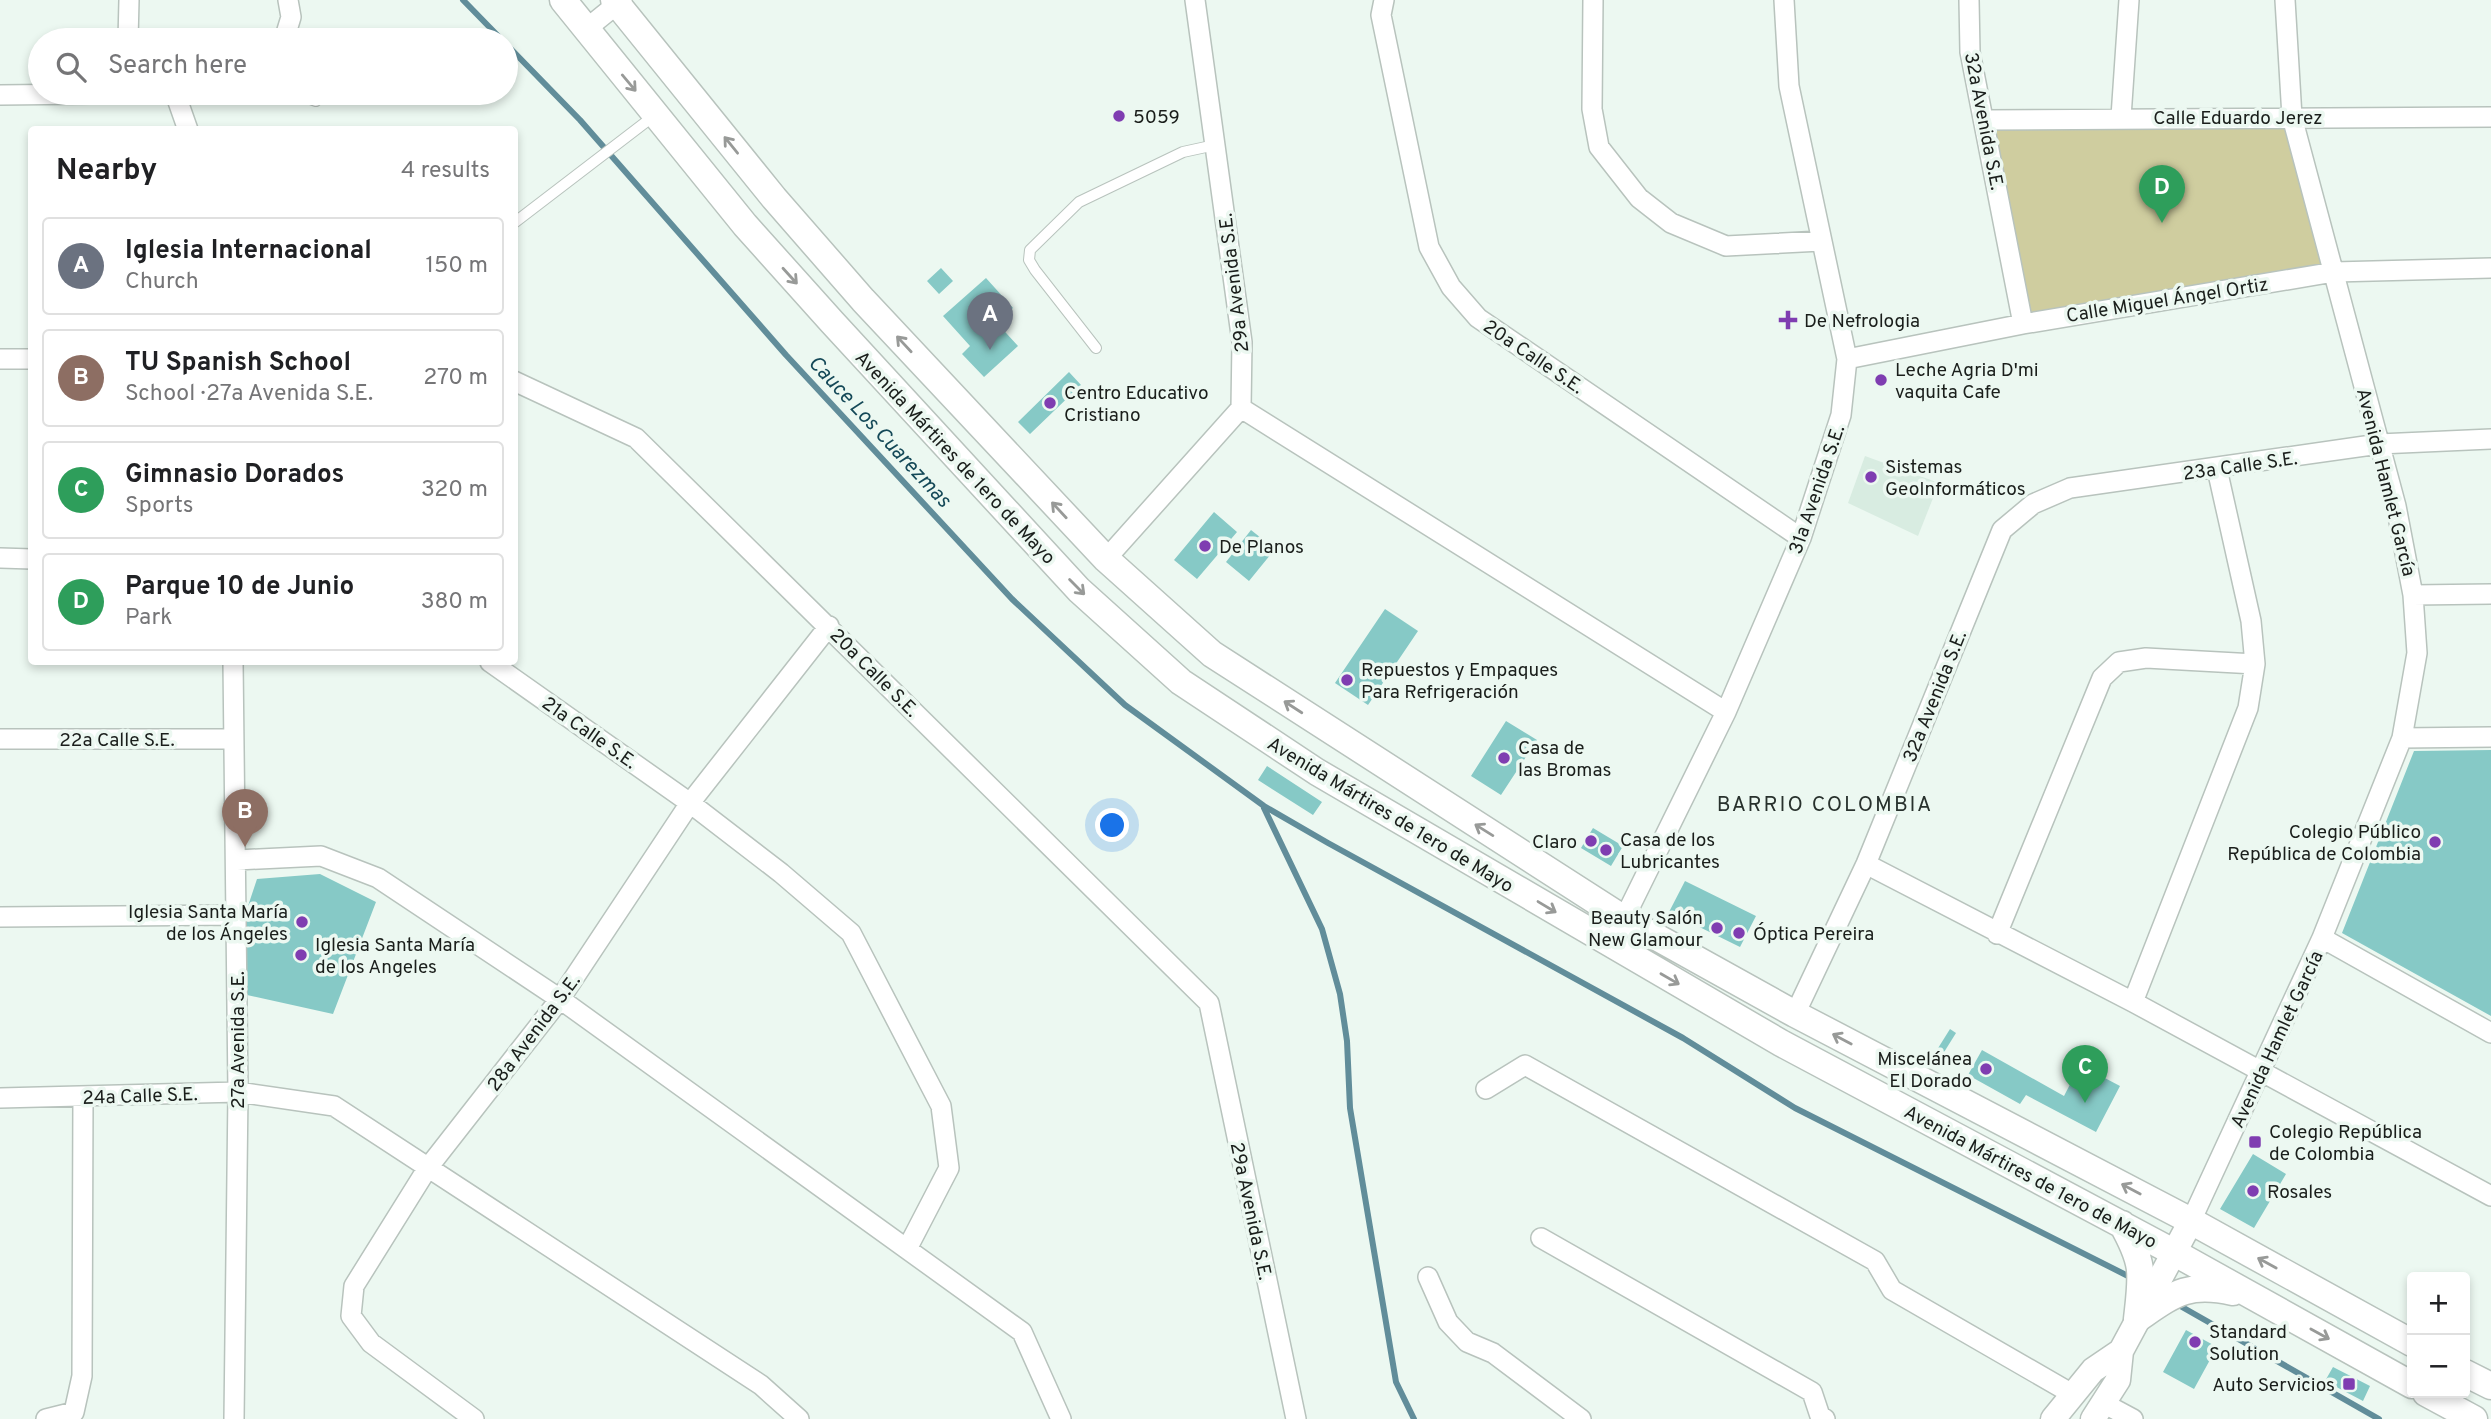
<!DOCTYPE html>
<meta charset="utf-8">
<style>
body{margin:0;font-family:Overpass,sans-serif;background:#f6f6f6;color:#202124}
.controls{position:absolute;right:21px;bottom:21px;display:grid;overflow:hidden;border-radius:7px;box-shadow:0 4px 10px #0003}
.controls button{width:63px;height:63px;display:grid;place-items:center;padding:0;border:0;border-bottom:2px solid #e0e0e0;background:#fff;color:#202124;font:35px sans-serif}
.you{position:absolute;left:1113px;top:826px;width:24px;height:24px;margin:-18px;border:5px solid #fff;border-radius:50%;background:#1a73e8;box-shadow:0 0 0 10px #1a73e833}
.badge{display:grid;place-items:center;width:46px;height:46px;border-radius:50%;background:#0f766e;color:#fff;font-size:23px;font-weight:700}
.pin{position:absolute;translate:-50% -58px;filter:drop-shadow(0 2px 4px #0008)}
.pin::after{content:'';position:absolute;top:37px;width:24px;height:21px;background:inherit;clip-path:polygon(0 0,100% 0,50% 100%)}
.list{margin:0;padding:0;list-style:none}
h2{display:flex;justify-content:space-between;align-items:center;height:91px;margin:0;padding:0 28px;font-size:30px}
h2 small{font-size:23px;font-weight:400;color:#757577}
.list li{display:grid;grid-template-columns:46px 1fr auto;gap:21px;align-items:center;box-sizing:border-box;height:98px;margin:0 14px 14px;padding:0 14px;border:2px solid #e0e0e0;border-radius:7px}
.list b{display:block;font-size:26px;white-space:nowrap}
.list p{margin:0;font-size:23px;white-space:nowrap;color:#757577}
.list em{font-size:23px;font-style:normal;color:#757577}
.icon{flex:none;width:38px;height:38px;fill:none;stroke:currentColor;stroke-width:2;stroke-linecap:round;stroke-linejoin:round}
.map{position:relative;flex:none;width:2491px;height:1419px;overflow:hidden}
.search{position:absolute;background:#fff;box-shadow:0 4px 10px #0003;left:28px;top:28px;width:490px;height:77px;display:flex;align-items:center;gap:18px;box-sizing:border-box;padding:0 24px;border-radius:38px;color:#757577;font-size:26px}
.panel{position:absolute;background:#fff;box-shadow:0 4px 10px #0003;left:28px;top:126px;width:490px;height:539px;border-radius:7px}
.map>svg:first-child{display:block}
.built{fill:#d8ece1}
.green{fill:#cfcd9f}
.lines{fill:none;stroke-linecap:round;stroke-linejoin:round}
.stream{stroke:#618d9a;stroke-width:6}
.building{fill:#86c9c6}
.service-casing{stroke:#b8c3bd;stroke-width:12}
.minor-casing{stroke:#b8c3bd;stroke-width:22}
.tertiary-casing{stroke:#b8c3bd;stroke-width:27}
.secondary-casing{stroke:#b8c3bd;stroke-width:29}
.service{stroke:#fff;stroke-width:10}
.minor{stroke:#fff;stroke-width:19}
.tertiary{stroke:#fff;stroke-width:24}
.secondary{stroke:#fff;stroke-width:26}
.oneway{stroke:#989a98}
.poi-dot{fill:#7f3db1;stroke:#ecf8f1;stroke-width:2.5}
.labels{text-anchor:middle;stroke-width:7;stroke-linejoin:round;paint-order:stroke}
.poi-label{font-size:19px;fill:#1a1e1b;stroke:#ecf8f1;text-anchor:start}
.street-label{font-size:19px;fill:#1a1e1b;stroke:#ecf8f1}
.water-label{font-size:21px;font-style:italic;fill:#154958;stroke:#ecf8f1}
.neighbourhood-label{font-size:21px;letter-spacing:2px;fill:#28312d;stroke:#ecf8f1}
</style>
<div class="map">
<svg width="2491" height="1419" viewBox="0 0 2491 1419">
<rect width="100%" height="100%" fill="#ecf8f1"/>
<path class="built" d="M1865 456 1939 483 1918 536 1848 503Z"/>
<path class="green" d="M2292 117 2334 272 2023 324 1985 120Z"/>
<g class="lines">
<path class="stream" d="M463 0 502 40
M506 44 580 120 786 355 1012 599 1125 705 1264 806 1328 843 1683 1038 1795 1108 2132 1278
M1264 808 1322 929 1340 994 1347 1041 1350 1108 1396 1382 1414 1419
M2175 1303 2379 1419"/>
</g>
<path class="building" d="M941 268 953 281 939 294 927 281Z
M986 278 1013 308 996 322 1018 346 984 377 962 354 970 346 943 316Z
M1069 372 1081 385 1030 434 1018 422Z
M1214 512 1237 532 1197 579 1174 560Z
M1251 530 1275 549 1249 581 1226 562Z
M1385 609 1418 631 1368 705 1335 683Z
M1506 721 1537 740 1501 795 1471 776Z
M2491 750V1016L2342 933 2414 751Z
M1267 766 1322 802 1313 815 1258 780Z
M1593 828 1623 846 1611 866 1581 848Z
M320 874 376 902 333 1014 247 995 245 915 257 879Z
M1685 881 1756 916 1740 947 1669 912Z
M1950 1029 1956 1033 1941 1057 1935 1053Z
M1982 1050 2064 1096 2080 1065 2120 1086 2096 1132 2026 1095 2020 1104 1968 1075Z
M2253 1154 2286 1174 2254 1228 2220 1209Z
M2186 1330 2217 1347 2194 1389 2163 1372Z
M2333 1367 2370 1386 2363 1401 2325 1381Z"/>
<g class="lines">
<defs>
<path id="service" d="M294 93 316 101
M514 223 655 115
M1096 348 1035 270 1029 260 1030 250 1079 202 1183 152 1215 145"/>
<path id="minor" d="M1384 0 1381 15 1429 247 1451 287 1478 318 1801 538
M1593 0 1592 109 1599 147 1639 198 1671 223 1726 246 1821 241
M1969 0 1970 52 2023 324
M585 30 622 0
M128 40 129 0
M284 40 291 17 288 0
M175 93 188 130
M0 95 180 93
M2121 117 2129 0
M1985 120 2491 117
M0 359H32
M1847 359 2023 324 2334 272 2491 268
M514 381 636 438 1209 1003 1296 1419
M1241 408 1726 712
M0 558 32 559
M1106 559 1241 408 1242 342 1195 0
M2413 595 2491 594
M233 662 238 1092 234 1419
M490 662 690 803 781 873 851 933 941 1106 949 1168 908 1247
M2402 738 2491 737
M0 739H233
M237 860 321 856 378 878 560 999 1022 1332 1061 1419
M1866 864 2133 1002 2491 1196
M0 917 236 915
M1619 929 1726 712 1801 538 1841 415 1847 359 1789 86 1784 0
M1997 934 2102 678 2119 662 2146 658 2255 664
M2322 938 2491 1033
M2133 1002 2248 708 2255 664 2251 621 2217 469
M1795 1014 1866 864 2002 530 2033 504 2070 488 2379 444 2491 439
M1486 1089 1525 1065 1875 1261 1892 1290 2074 1395
M0 1098 238 1092 334 1106 761 1385 799 1419
M2191 1221 2322 938 2402 738 2417 653 2413 595 2396 506 2292 117 2285 0
M1541 1238 1812 1392 1820 1416 1825 1419
M1428 1277 1448 1322 1467 1342 1493 1353 1581 1419
M2105 1404 2133 1419
M46 1419 74 1412 82 1376 83 1096
M474 1419 371 1343 351 1316 354 1286 427 1169 560 999 690 803 829 626"/>
<path id="tertiary" d="M2053 1419 2093 1370 2121 1351
M2093 1419 2118 1380 2121 1351 2191 1221"/>
<path id="secondary" d="M563 0 745 225 832 322 1079 590 1181 682 1317 772 1781 1043 2175 1253 2412 1385
M614 0 774 198 863 300 1106 559 1212 654 1624 919 1795 1014 2191 1221 2412 1343
M2122 1224C2145 1265 2142 1274 2137 1319
M2137 1319C2174 1294 2187 1282 2233 1292
M2465 1373 2491 1386
M2426 1393 2474 1419"/>
</defs>
<use href="#service" class="service-casing"/>
<use href="#minor" class="minor-casing"/>
<use href="#tertiary" class="tertiary-casing"/>
<use href="#secondary" class="secondary-casing"/>
<use href="#service" class="service"/>
<use href="#minor" class="minor"/>
<use href="#tertiary" class="tertiary"/>
<use href="#secondary" class="secondary"/>
</g>
<defs><path id="oneway-shaft" d="M-6 0H5M1.5-3L5.5 0L1.5 3" fill="none" stroke-width="1.6" stroke-linecap="round" stroke-linejoin="round" transform="scale(1.75)"/></defs>
<g class="oneway">
<use href="#oneway-shaft" transform="translate(629 83) rotate(50)"/>
<use href="#oneway-shaft" transform="translate(731 145) rotate(-129)"/>
<use href="#oneway-shaft" transform="translate(790 276) rotate(48)"/>
<use href="#oneway-shaft" transform="translate(904 344) rotate(-133)"/>
<use href="#oneway-shaft" transform="translate(1059 510) rotate(-133)"/>
<use href="#oneway-shaft" transform="translate(1077 587) rotate(45)"/>
<use href="#oneway-shaft" transform="translate(1293 707) rotate(-147)"/>
<use href="#oneway-shaft" transform="translate(1484 830) rotate(-148)"/>
<use href="#oneway-shaft" transform="translate(1547 907) rotate(31)"/>
<use href="#oneway-shaft" transform="translate(1670 979) rotate(30)"/>
<use href="#oneway-shaft" transform="translate(1842 1039) rotate(-152)"/>
<use href="#oneway-shaft" transform="translate(2131 1189) rotate(-152)"/>
<use href="#oneway-shaft" transform="translate(2267 1263) rotate(-151)"/>
<use href="#oneway-shaft" transform="translate(2320 1334) rotate(29)"/>
</g>
<g class="poi-dot">
<circle cx="1119" cy="116" r="7"/>
<path d="M1784.5 309.5h7v7h7v7h-7v7h-7v-7h-7v-7h7z"/>
<circle cx="1881" cy="380" r="7"/>
<circle cx="1050" cy="403" r="7"/>
<circle cx="1871" cy="477" r="7"/>
<circle cx="1205" cy="546" r="7"/>
<circle cx="1347" cy="680" r="7"/>
<circle cx="1504" cy="758" r="7"/>
<circle cx="1591" cy="841" r="7"/>
<circle cx="2435" cy="842" r="7"/>
<circle cx="1606" cy="850" r="7"/>
<circle cx="302" cy="922" r="7"/>
<circle cx="1717" cy="928" r="7"/>
<circle cx="1739" cy="933" r="7"/>
<circle cx="301" cy="955" r="7"/>
<circle cx="1986" cy="1069" r="7"/>
<rect x="2248" y="1135" width="14" height="14" rx="3.5"/>
<circle cx="2253" cy="1191" r="7"/>
<circle cx="2195" cy="1342" r="7"/>
<rect x="2342" y="1377" width="14" height="14" rx="3.5"/>
</g>
<g class="labels">
<g class="poi-label">
<text x="1133" y="123">5059</text>
<text x="1804" y="327">De Nefrologia</text>
<text x="1895" y="376">Leche Agria D'mi<tspan x="1895" dy="22">vaquita Cafe</tspan></text>
<text x="1064" y="399">Centro Educativo<tspan x="1064" dy="22">Cristiano</tspan></text>
<text x="1885" y="473">Sistemas<tspan x="1885" dy="22">GeoInformáticos</tspan></text>
<text x="1219" y="553">De Planos</text>
<text x="1361" y="676">Repuestos y Empaques<tspan x="1361" dy="22">Para Refrigeración</tspan></text>
<text x="1518" y="754">Casa de<tspan x="1518" dy="22">las Bromas</tspan></text>
<text x="2421" y="838" text-anchor="end">Colegio Público<tspan x="2421" dy="22">República de Colombia</tspan></text>
<text x="1620" y="846">Casa de los<tspan x="1620" dy="22">Lubricantes</tspan></text>
<text x="1577" y="848" text-anchor="end">Claro</text>
<text x="288" y="918" text-anchor="end">Iglesia Santa María<tspan x="288" dy="22">de los Ángeles</tspan></text>
<text x="1703" y="924" text-anchor="end">Beauty Salón<tspan x="1703" dy="22">New Glamour</tspan></text>
<text x="1753" y="940">Óptica Pereira</text>
<text x="315" y="951">Iglesia Santa María<tspan x="315" dy="22">de los Angeles</tspan></text>
<text x="1972" y="1065" text-anchor="end">Miscelánea<tspan x="1972" dy="22">El Dorado</tspan></text>
<text x="2269" y="1138">Colegio República<tspan x="2269" dy="22">de Colombia</tspan></text>
<text x="2267" y="1198">Rosales</text>
<text x="2209" y="1338">Standard<tspan x="2209" dy="22">Solution</tspan></text>
<text x="2335" y="1391" text-anchor="end">Auto Servicios</text>
</g>
<g class="street-label">
<text x="2238" y="124">Calle Eduardo Jerez</text>
<text transform="translate(1985 121) rotate(79)" y="7">32a Avenida S.E.</text>
<text transform="translate(1233 283) rotate(-97)" y="7">29a Avenida S.E.</text>
<text transform="translate(2167 299) rotate(-9)" y="7">Calle Miguel Ángel Ortiz</text>
<text transform="translate(1534 356) rotate(34)" y="7">20a Calle S.E.</text>
<text transform="translate(956 457) rotate(47)" y="7">Avenida Mártires de 1ero de Mayo</text>
<text transform="translate(2240 465) rotate(-8)" y="7">23a Calle S.E.</text>
<text transform="translate(2387 482) rotate(76)" y="7">Avenida Hamlet García</text>
<text transform="translate(1816 489) rotate(-71)" y="7">31a Avenida S.E.</text>
<text transform="translate(875 672) rotate(45)" y="7">20a Calle S.E.</text>
<text transform="translate(1934 696) rotate(-68)" y="7">32a Avenida S.E.</text>
<text transform="translate(590 732) rotate(35)" y="7">21a Calle S.E.</text>
<text x="117" y="746">22a Calle S.E.</text>
<text transform="translate(1391 814) rotate(31)" y="7">Avenida Mártires de 1ero de Mayo</text>
<text transform="translate(533 1032) rotate(-53)" y="7">28a Avenida S.E.</text>
<text transform="translate(2276 1039) rotate(-65)" y="7">Avenida Hamlet García</text>
<text transform="translate(237 1040) rotate(-90)" y="7">27a Avenida S.E.</text>
<text transform="translate(140 1095) rotate(-2)" y="7">24a Calle S.E.</text>
<text transform="translate(2031 1176) rotate(28)" y="7">Avenida Mártires de 1ero de Mayo</text>
<text transform="translate(1252 1211) rotate(78)" y="7">29a Avenida S.E.</text>
</g>
<g class="water-label">
<text transform="translate(880 431) rotate(47)" y="7">Cauce Los Cuarezmas</text>
</g>
<g class="neighbourhood-label">
<text x="1825" y="811">BARRIO COLOMBIA</text>
</g>
</g>
</svg>
<div class="controls">
<button>+</button>
<button>−</button>
</div>
<div class="you"></div>
<div class="pin badge" style="left:990px;top:350px;background:#6b7280">A</div>
<div class="pin badge" style="left:245px;top:847px;background:#8d6e63">B</div>
<div class="pin badge" style="left:2085px;top:1103px;background:#2e9e5b">C</div>
<div class="pin badge" style="left:2162px;top:223px;background:#2e9e5b">D</div>
<div class="search"><svg class="icon" aria-label="search" viewBox="0 0 24 24"><circle cx="10" cy="10" r="6"/><path d="M15 15l6 6"/></svg>Search here</div>
<section class="panel">
<h2>Nearby<small>4 results</small></h2>
<ul class="list">
<li><span class="badge" style="background:#6b7280">A</span><div><b>Iglesia Internacional</b><p>Church</p></div><em>150 m</em></li>
<li><span class="badge" style="background:#8d6e63">B</span><div><b>TU Spanish School</b><p>School · 27a Avenida S.E.</p></div><em>270 m</em></li>
<li><span class="badge" style="background:#2e9e5b">C</span><div><b>Gimnasio Dorados</b><p>Sports</p></div><em>320 m</em></li>
<li><span class="badge" style="background:#2e9e5b">D</span><div><b>Parque 10 de Junio</b><p>Park</p></div><em>380 m</em></li>
</ul>
</section>
</div>
